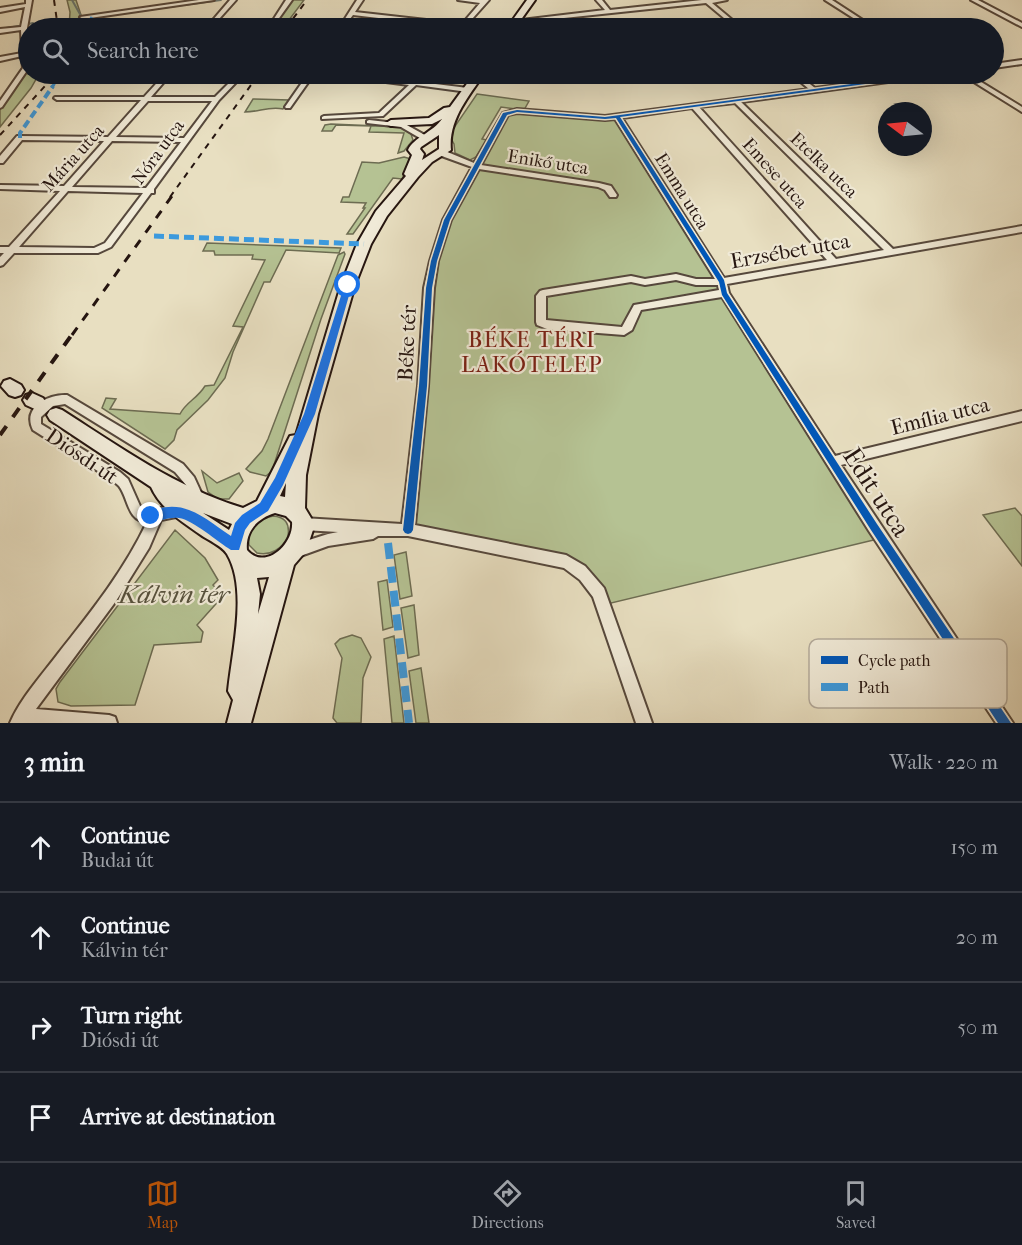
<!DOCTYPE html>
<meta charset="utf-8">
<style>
body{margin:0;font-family:"IM FELL French Canon",serif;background:#242831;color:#f1f3f6}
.compass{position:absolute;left:878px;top:102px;width:54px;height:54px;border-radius:50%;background:#171b24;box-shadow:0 6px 24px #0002;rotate:286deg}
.stop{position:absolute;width:18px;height:18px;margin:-14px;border:4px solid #1a73e8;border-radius:50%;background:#fff}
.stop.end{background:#1a73e8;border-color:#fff;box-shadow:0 2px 6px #0008}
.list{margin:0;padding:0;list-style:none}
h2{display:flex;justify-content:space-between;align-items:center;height:78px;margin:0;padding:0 24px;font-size:26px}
h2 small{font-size:20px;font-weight:400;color:#9ea1a6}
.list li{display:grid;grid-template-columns:39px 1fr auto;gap:18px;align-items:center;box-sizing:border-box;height:90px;padding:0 24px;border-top:2px solid #363941}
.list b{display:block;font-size:22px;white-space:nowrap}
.list p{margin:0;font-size:20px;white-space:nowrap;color:#9ea1a6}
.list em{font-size:20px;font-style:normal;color:#9ea1a6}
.icon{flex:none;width:33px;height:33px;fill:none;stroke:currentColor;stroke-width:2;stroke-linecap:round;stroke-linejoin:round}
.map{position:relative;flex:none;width:1022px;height:723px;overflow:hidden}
.search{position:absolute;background:#171b24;box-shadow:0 6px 24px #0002;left:18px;right:18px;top:18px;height:66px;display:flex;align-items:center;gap:15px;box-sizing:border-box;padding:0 21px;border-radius:33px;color:#9ea1a6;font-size:22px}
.sheet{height:438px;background:#171b24}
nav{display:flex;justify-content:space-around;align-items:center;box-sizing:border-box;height:84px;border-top:2px solid #363941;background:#171b24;font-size:16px;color:#9ea1a6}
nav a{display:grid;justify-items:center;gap:3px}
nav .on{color:#b45309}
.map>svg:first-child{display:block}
.green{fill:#b5c293;stroke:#6d6c52;stroke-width:1.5}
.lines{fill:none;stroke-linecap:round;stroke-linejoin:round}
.stream{stroke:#6a7974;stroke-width:2}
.street-casing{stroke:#56483c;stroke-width:4}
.secondary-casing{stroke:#251510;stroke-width:4}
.street{fill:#f0ead7;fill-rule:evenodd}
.secondary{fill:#f0ead7;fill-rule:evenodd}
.rail-far2{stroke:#251510;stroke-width:2;stroke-dasharray:6 6;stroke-linecap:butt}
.rail-far1{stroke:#251510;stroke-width:3;stroke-dasharray:9 9;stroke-linecap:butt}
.rail{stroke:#251510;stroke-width:4;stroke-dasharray:11 11;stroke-linecap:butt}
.quiet-far3{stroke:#3c9ade;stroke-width:3;stroke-dasharray:7 3;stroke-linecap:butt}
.quiet-far2{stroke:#3c9ade;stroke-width:4;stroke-dasharray:8 4;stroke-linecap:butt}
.quiet-far1{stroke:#3c9ade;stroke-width:5;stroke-dasharray:10 5;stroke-linecap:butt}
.quiet{stroke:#3c9ade;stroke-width:8;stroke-dasharray:16 8;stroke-linecap:butt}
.cycleway-casing{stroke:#f0ead7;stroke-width:3}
.cycleway{fill:#0057b8;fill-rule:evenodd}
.route{fill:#1a73e8}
.labels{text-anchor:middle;stroke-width:4.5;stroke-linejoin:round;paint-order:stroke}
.far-street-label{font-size:18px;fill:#251510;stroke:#f0ead7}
.street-label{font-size:21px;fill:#251510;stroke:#f0ead7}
.neighbourhood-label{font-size:22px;letter-spacing:1.5px;fill:#7a1f14;stroke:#f0ead7}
.near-street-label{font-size:26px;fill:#251510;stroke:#f0ead7}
.near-park-label{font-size:26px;font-style:italic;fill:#57523e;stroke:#f0ead7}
.key{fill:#f0ead7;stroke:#b3aa9b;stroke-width:1.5}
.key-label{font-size:16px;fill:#251510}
</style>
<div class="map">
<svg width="1022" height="723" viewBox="0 0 1022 723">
<rect width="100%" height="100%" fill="#e8dfc1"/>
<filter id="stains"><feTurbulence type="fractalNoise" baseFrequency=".00333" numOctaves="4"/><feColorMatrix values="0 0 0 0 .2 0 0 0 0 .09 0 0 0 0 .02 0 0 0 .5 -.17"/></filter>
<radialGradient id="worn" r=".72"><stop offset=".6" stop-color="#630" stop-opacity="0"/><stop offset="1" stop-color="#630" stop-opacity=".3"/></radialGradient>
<path class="green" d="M67 0H76L82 18 87 24 83 28H69L70 12Z
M291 0H304L283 28H272Z
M28 70V74H39L31 88 0 127V109Z
M477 94 529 101 524 110 501 107 482 139 487 140 476 157 470 160 455 153 454 144 449 135Z
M253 99 289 100 283 109C269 106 259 112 245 112Z
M513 112 563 116H617L722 288 882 538 603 605 580 571 408 530 439 240 503 117Z
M331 124 402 127 411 134 413 140 404 151 398 153 404 133 369 132 371 126 336 125 332 131H322L325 125Z
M404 157 411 159 402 179 393 178 353 234H347L365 208H363L366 203 341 202 343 197H349L362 162 379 163Z
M207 243 341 248 339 253 286 250 270 282H264L233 352 225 378 208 400 177 430 174 440 165 449 102 408 106 398 116 399 110 409 180 414C186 402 197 399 205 386L214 385 243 327 233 326 265 260 252 259 253 255H215L214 251H203Z
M344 252 345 254 321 319 272 471 266 476 250 472 246 469 262 451 268 439 338 255Z
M202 471 217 483 239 473 243 481 229 499H218L208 492Z
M1015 508 1022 516V566L983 515Z
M273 516C285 517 290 523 288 536 282 549 271 556 257 553L249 545C247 529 258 519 273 516Z
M175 530 205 558 218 580 213 585 223 596 197 625 203 632 201 642 154 645 135 705 71 706 58 702 56 689 60 682Z
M406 552 412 596 400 599 394 555Z
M387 580 393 627 383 630 378 582Z
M414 605 419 655 408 658 401 608Z
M352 635 361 638 371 657 363 678 361 723H337L333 718 342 658 335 644 340 639Z
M394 636 404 723H392L384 639Z
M421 668 429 723H416L409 671Z"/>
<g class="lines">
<path class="stream" d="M72 0 81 16 77 28
M124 13 221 0
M28 24 33 23
M0 29 19 26"/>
<defs>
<path id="street" d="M26 0H32L27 28 28 69 2 107 0 108V101L23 68 22 56 0 61V57L22 53 21 30 0 33V29L21 27 25 7 0 12V8L26 4Z
M199 0H214L83 19 80 17Z
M230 0H236L211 28H206Z
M286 0H292L272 28H268Z
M357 0H363L355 12 462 24 480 3 458 0H489L464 28 353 15 343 28H339Z
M596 0H602L610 10 702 0H727L712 3 742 28H736L706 3 564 18 571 28H567L559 18 516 23 513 21 605 10Z
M825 0H832L875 28H869Z
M971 0H978L1022 23V27Z
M1022 60V64L994 68V64Z
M165 74H171L151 97H215L238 74H244L219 100 154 189V193H151L111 247 98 253H14L3 265 0 266V257L4 253H0V247H9L60 191 0 189V185L64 186 104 141 22 140 3 163H0V156L17 136H20L108 137 141 100H57L54 98 55 97H144ZM148 101H212L184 138 116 137ZM112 141 181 142 146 188 72 187ZM68 191 143 193 105 243 94 248 19 247Z
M308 74H314L290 108H286L285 107Z
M336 74H350L413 81 421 74H427L419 82 468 88 471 90 468 92 416 85 383 116 322 119V117L324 116 379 113 409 85 339 76Z
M791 74H797L815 88 922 74H935L932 76 741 102 893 249 1022 226V232L727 284 729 293 835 456 1022 411V421L841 465 1013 723H996L869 531 722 297 641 310 632 330 624 335 547 329 537 325 536 322V296L540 291 543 290 631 276 645 279 676 274 696 279H715L615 119 605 120 517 113 508 115 481 165 599 183 611 186 617 195 616 197H610L605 190 598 187 479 169 451 220 438 261 434 288 428 386 415 525 566 555 585 566 604 588 652 723H636L593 597 580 580 564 568 408 536H378L373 539 328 546 295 558 290 556 288 551 290 546 328 534 338 532 303 530 298 528 297 524 298 520 303 518 402 524 418 386 424 288 430 261 443 220 472 167 439 155V151H445L474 163 503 113 517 109 605 116 809 89ZM735 103 884 250 836 259 699 107ZM692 108 827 260 724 278 622 118ZM676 280 696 285H718L719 290 634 305 622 327 546 320V296L631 282 645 285Z
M961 74H968L1022 107V112Z
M369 120 405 124 432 139 425 141 401 127 367 123V121Z
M67 395 183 464 194 477 205 501 203 505 199 507 195 505 186 485 175 472 65 404 53 406 41 417V424L120 472 128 479 140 506 146 510 181 505 186 507 187 511 186 515 161 520 149 548 116 601 36 709 109 715 115 717 117 723H10C20 699 41 676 57 655 90 613 124 571 147 522 127 521 129 499 119 486 117 484 114 482 112 480L33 430C22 408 47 394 67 395Z"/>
<path id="secondary" d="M527 0H535L515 28H507Z
M474 74H484C468 97 448 121 451 150L432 162 418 177 387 216 371 244 355 285 318 414 306 475 305 508 311 518 313 530 306 551 294 565 251 723H227L233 700 228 691C232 651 248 589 227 554 222 546 208 540 201 535 182 522 160 508 151 487L50 420 47 415 50 410 56 408 62 410C120 447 177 488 243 508L257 501 290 436 296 435 341 285 357 244 376 211 406 176 404 174 412 155 408 150C413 138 433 132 442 119L432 124 391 126 386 123 391 120 429 118 444 108 450 107ZM439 135V149L422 160 424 154 420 149 421 147ZM286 483 285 497 280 496ZM203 513 232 524 229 530ZM275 513 286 516 292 522C294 544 265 571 247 550 245 531 258 518 275 513ZM269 577 258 614 260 594 257 578Z
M10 379 21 385 24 390 21 395 15 397 9 395 1 386 4 381Z
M32 393 43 398 46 403 43 408 37 410 26 405 23 400 26 395Z"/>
</defs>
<use href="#street" class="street-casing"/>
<use href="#secondary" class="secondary-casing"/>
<use href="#street" class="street"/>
<use href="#secondary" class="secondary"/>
<path class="rail-far2" d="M54 0 58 28
M286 28 307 0
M0 135 45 86 50 74
M170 197 259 74"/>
<path class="rail-far1" d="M72 335 172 196"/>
<path class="rail" d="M0 435 73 333"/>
<path class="quiet-far3" d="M85 28 92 17
M52 88 59 74"/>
<path class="quiet-far2" d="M20 138V133L53 86"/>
<path class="quiet-far1" d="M154 236 364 244"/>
<path class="quiet" d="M388 543 409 723"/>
<defs>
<path id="cycleway" d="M926 74H934L932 75 620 117 724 280 727 293 877 524 1011 723H998L871 530 722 295 719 282 616 118 605 119 517 112 507 115 450 220 437 261 432 288 427 386 413 530 411 533 408 534 405 533 403 530 419 386 426 288 431 261 444 220 503 113 517 110 605 117Z"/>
</defs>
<use href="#cycleway" class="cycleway-casing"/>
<use href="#cycleway" class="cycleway"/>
</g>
<path class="route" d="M345 283 352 285 315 414 283 485 268 511 250 523 245 530 239 550H231C218 542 193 520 179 518 168 516 157 524 147 520L145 516C148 511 151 511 157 509 188 500 206 520 231 536L235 523 242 515 260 503 275 478 304 414Z"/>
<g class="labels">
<g class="far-street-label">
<text transform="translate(158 152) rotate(-54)" y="6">Nóra utca</text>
<text transform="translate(73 158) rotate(-48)" y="6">Mária utca</text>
<text transform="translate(548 162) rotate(9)" y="6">Enikő utca</text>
<text transform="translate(824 165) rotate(44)" y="6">Etelka utca</text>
<text transform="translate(775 173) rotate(48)" y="6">Emese utca</text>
<text transform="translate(682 191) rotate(58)" y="6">Emma utca</text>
</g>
<g class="street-label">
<text transform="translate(790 251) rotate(-10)" y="7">Erzsébet utca</text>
<text transform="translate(407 343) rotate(-87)" y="7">Béke tér</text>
<text transform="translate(940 416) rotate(-14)" y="7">Emília utca</text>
<text transform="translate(82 456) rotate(34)" y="7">Diósdi út</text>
</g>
<g class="neighbourhood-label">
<text x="532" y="347">BÉKE TÉRI<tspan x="532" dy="25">LAKÓTELEP</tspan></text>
</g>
<g class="near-street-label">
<text transform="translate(877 492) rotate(57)" y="9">Edit utca</text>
</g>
<g class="near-park-label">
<text x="174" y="603">Kálvin tér</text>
</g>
</g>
<rect x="809" y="639" width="198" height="69" rx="9" class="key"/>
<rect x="821" y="656" width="27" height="8" fill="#0057b8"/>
<rect x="821" y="683" width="27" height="8" fill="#3c9ade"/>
<g class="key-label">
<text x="858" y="666">Cycle path</text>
<text x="858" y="693">Path</text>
</g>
<rect width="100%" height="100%" filter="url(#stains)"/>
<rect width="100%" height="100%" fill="url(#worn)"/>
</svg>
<svg class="compass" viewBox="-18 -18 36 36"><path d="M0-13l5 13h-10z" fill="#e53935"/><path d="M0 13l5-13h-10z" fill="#9ea1a6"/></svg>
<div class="stop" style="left:348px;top:285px"></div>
<div class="stop end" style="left:151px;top:516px"></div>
<div class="search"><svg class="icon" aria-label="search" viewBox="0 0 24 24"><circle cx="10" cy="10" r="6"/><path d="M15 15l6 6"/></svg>Search here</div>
</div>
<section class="sheet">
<h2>3 min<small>Walk · 220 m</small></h2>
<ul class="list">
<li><svg class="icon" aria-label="ahead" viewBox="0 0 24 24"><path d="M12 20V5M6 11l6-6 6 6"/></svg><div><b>Continue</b><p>Budai út</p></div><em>150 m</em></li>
<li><svg class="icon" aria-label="ahead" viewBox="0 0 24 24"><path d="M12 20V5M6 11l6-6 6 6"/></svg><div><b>Continue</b><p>Kálvin tér</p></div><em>20 m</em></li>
<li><svg class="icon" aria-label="right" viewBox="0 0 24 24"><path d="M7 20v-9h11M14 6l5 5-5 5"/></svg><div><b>Turn right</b><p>Diósdi út</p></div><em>50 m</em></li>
<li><svg class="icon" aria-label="arrive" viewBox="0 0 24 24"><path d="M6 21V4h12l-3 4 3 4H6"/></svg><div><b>Arrive at destination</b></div></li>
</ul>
</section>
<nav>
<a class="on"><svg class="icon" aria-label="map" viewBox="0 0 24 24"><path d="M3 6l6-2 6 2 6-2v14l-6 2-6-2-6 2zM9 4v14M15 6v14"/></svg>Map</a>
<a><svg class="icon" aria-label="directions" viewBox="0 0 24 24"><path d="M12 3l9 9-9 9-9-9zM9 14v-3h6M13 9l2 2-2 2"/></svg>Directions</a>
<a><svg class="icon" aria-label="saved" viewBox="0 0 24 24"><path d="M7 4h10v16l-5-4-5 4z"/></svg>Saved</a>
</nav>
